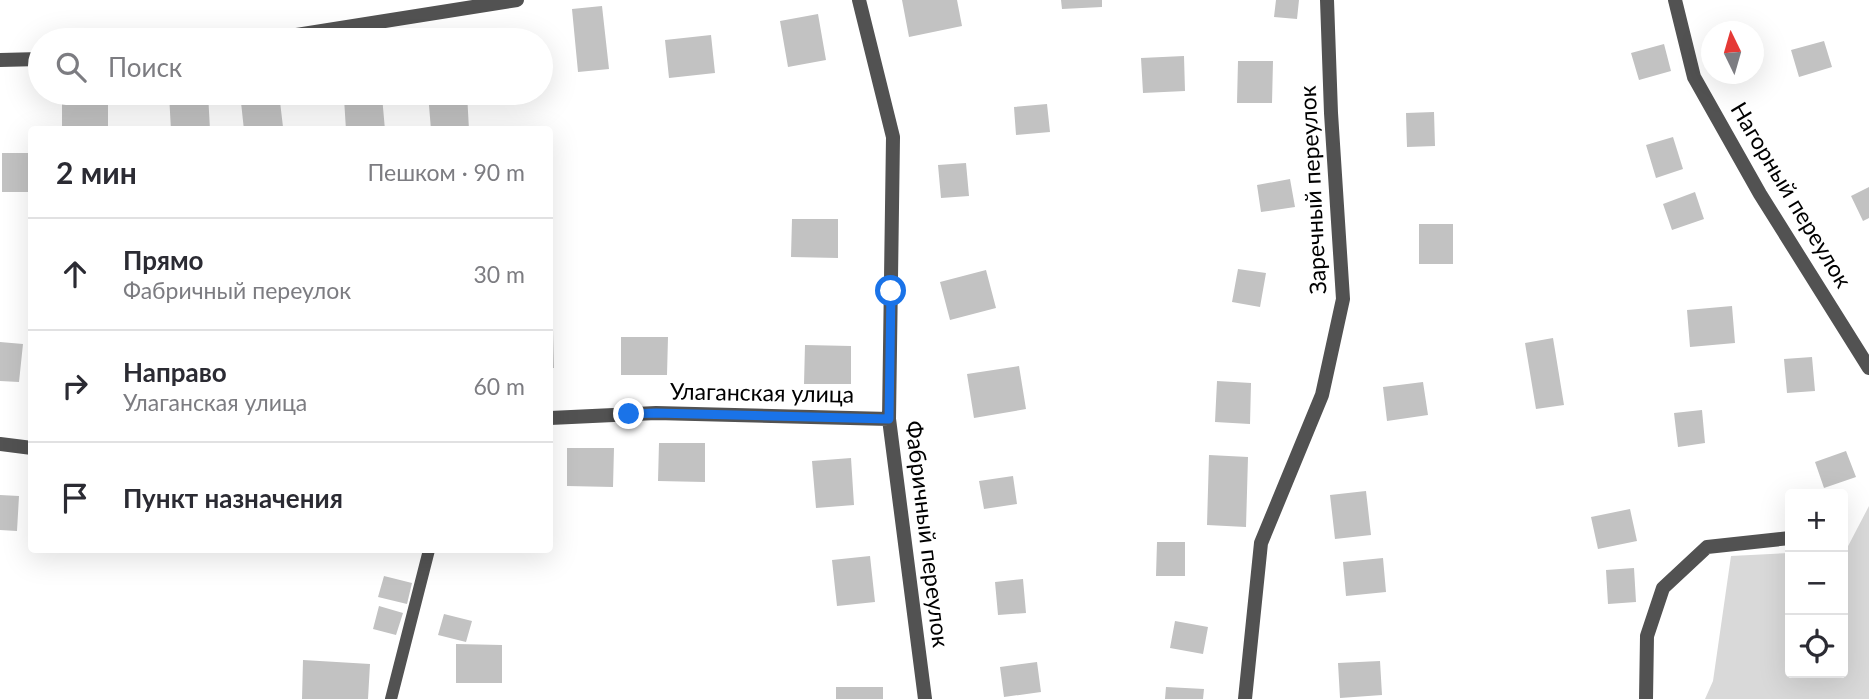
<!DOCTYPE html>
<html lang="ru">
<meta charset="utf-8">
<style>
body{margin:0;font-family:Lato,sans-serif;background:#f7f7f7;color:#2b2b33}
.controls{position:absolute;right:21px;bottom:21px;display:grid;overflow:hidden;border-radius:7px;box-shadow:0 7px 28px #0002}
.controls button{width:63px;height:63px;display:grid;place-items:center;padding:0;border:0;border-bottom:2px solid #e1e1e2;background:#fff;color:#2b2b33;font:35px sans-serif}
.compass{position:absolute;left:1701px;top:21px;width:63px;height:63px;border-radius:50%;background:#fff;box-shadow:0 7px 28px #0002;rotate:355deg}
.stop{position:absolute;width:21px;height:21px;margin:-16px;border:5px solid #1a73e8;border-radius:50%;background:#fff}
.stop.end{background:#1a73e8;border-color:#fff;box-shadow:0 2px 7px #0008}
.list{margin:0;padding:0;list-style:none}
h2{display:flex;justify-content:space-between;align-items:center;height:91px;margin:0;padding:0 28px;font-size:30px}
h2 small{font-size:23px;font-weight:400;color:#7c7c81}
.list li{display:grid;grid-template-columns:46px 1fr auto;gap:21px;align-items:center;box-sizing:border-box;height:112px;padding:0 28px;border-top:2px solid #e1e1e2}
.list b{display:block;font-size:26px;white-space:nowrap}
.list p{margin:0;font-size:23px;white-space:nowrap;color:#7c7c81}
.list em{font-size:23px;font-style:normal;color:#7c7c81}
.icon{flex:none;width:38px;height:38px;fill:none;stroke:currentColor;stroke-width:2;stroke-linecap:round;stroke-linejoin:round}
.map{position:relative;flex:none;width:1869px;height:699px;overflow:hidden}
.search{position:absolute;background:#fff;box-shadow:0 7px 28px #0002;left:28px;top:28px;width:525px;height:77px;display:flex;align-items:center;gap:18px;box-sizing:border-box;padding:0 24px;border-radius:38px;color:#7c7c81;font-size:26px}
.panel{position:absolute;background:#fff;box-shadow:0 7px 28px #0002;left:28px;top:126px;width:525px;height:427px;border-radius:7px}
.map>svg:first-child{display:block}
.green{fill:#d9d9d9}
.building{fill:#c2c2c2}
.lines{fill:none;stroke-linecap:round;stroke-linejoin:round}
.lane{stroke:#525252;stroke-width:12}
.street{stroke:#525252;stroke-width:14}
.route{stroke:#1a73e8;stroke-width:9}
.labels{text-anchor:middle;stroke-width:5;stroke-linejoin:round;paint-order:stroke}
.street-label{font-size:23px;fill:#000;stroke:#fff}
</style>
<div class="map">
<svg width="1869" height="699" viewBox="0 0 1869 699">
<rect width="100%" height="100%" fill="#fff"/>
<path class="green" d="M1869 506V699H1705L1713 681 1731 556 1790 553V673H1843V551L1846 550Z"/>
<path class="building" d="M902 0H957L962 26 909 37Z
M1061 0H1102V7L1062 9Z
M1276 0H1299L1297 19 1274 17Z
M602 6 609 69 578 72 572 9Z
M818 14 826 60 788 67 780 21Z
M711 35 715 73 669 78 665 40Z
M1824 41 1832 67 1799 77 1791 50Z
M1664 44 1671 71 1639 80 1631 53Z
M1184 56 1185 91 1143 93 1141 58Z
M1238 61H1273L1272 103H1237Z
M208 93 210 130H171L169 94Z
M240 93H279L283 127 244 130Z
M428 93H467L469 130H431Z
M382 96 385 130H346L344 98Z
M62 102 108 103V130H62Z
M1047 104 1050 132 1016 135 1014 107Z
M1434 112 1435 146 1407 147 1406 113Z
M1673 137 1683 169 1656 178 1646 145Z
M2 153H32V192H2Z
M966 163 969 196 941 198 938 165Z
M1290 179 1295 207 1261 212 1257 185Z
M1869 187V218L1863 221 1851 196Z
M1695 192 1704 219 1672 230 1663 204Z
M792 219H838V258L791 257Z
M1419 224H1453V264H1419Z
M1238 269 1266 273 1260 307 1232 302Z
M986 270 996 308 950 320 940 282Z
M1732 306 1735 343 1690 347 1687 310Z
M550 329H553L554 368H550Z
M621 337H668L667 375H621Z
M1553 338 1564 405 1536 409 1525 343Z
M0 342 23 344 19 382 0 381Z
M805 345 851 346V384H804Z
M1812 357 1815 391 1787 393 1784 359Z
M1019 366 1026 409 974 418 967 374Z
M1217 381 1251 383 1250 424 1215 422Z
M1423 382 1428 415 1387 421 1383 387Z
M1702 410 1705 443 1678 447 1674 413Z
M659 443H705V482L658 481Z
M567 448H614L613 487 567 486Z
M1846 451 1856 477 1824 488 1815 462Z
M1209 455 1248 457 1246 527 1207 525Z
M851 458 854 505 816 508 812 461Z
M1013 476 1017 504 984 509 979 481Z
M1366 491 1371 535 1335 539 1330 495Z
M0 495 19 496 17 531 0 530Z
M1630 509 1637 541 1598 549 1591 517Z
M1157 542H1185V576H1156Z
M870 556 875 602 837 606 832 560Z
M1383 558 1386 592 1346 596 1343 562Z
M1634 568 1636 602 1608 604 1606 570Z
M384 576 412 583 407 604 378 597Z
M1023 579 1026 613 998 615 995 582Z
M379 606 403 613 396 635 373 629Z
M444 614 472 621 466 642 438 635Z
M1175 621 1208 627 1203 654 1170 648Z
M456 644 502 645V683H456Z
M303 660 370 664 368 699H302Z
M1380 661 1382 695 1340 698 1338 663Z
M1037 662 1041 692 1004 697 1000 667Z
M836 687H883V699H836Z
M1166 687 1204 689 1203 699H1165Z"/>
<g class="lines">
<path class="lane" d="M391 699 429 550"/>
<path class="street" d="M859 0 893 137 889 419 925 699
M1675 0 1694 77 1760 194 1869 368
M265 40 517 0
M0 60 40 59
M550 418 656 413 889 419
M0 444 32 448
M1245 699 1261 543 1322 395 1343 299 1331 113 1327 0
M1646 699 1647 636 1663 588 1707 547 1790 538"/>
</g>
<g class="lines">
<path class="route" d="M629 414 656 413 889 419 891 291"/>
</g>
<g class="labels">
<g class="street-label">
<text transform="translate(1313 190) rotate(-93)" y="8">Заречный переулок</text>
<text transform="translate(1791 195) rotate(59)" y="8">Нагорный переулок</text>
<text transform="translate(762 393) rotate(1)" y="8">Улаганская улица</text>
<text transform="translate(927 534) rotate(83)" y="8">Фабричный переулок</text>
</g>
</g>
</svg>
<div class="controls">
<button>+</button>
<button>−</button>
<button><svg class="icon" aria-label="locate" viewBox="0 0 24 24"><circle cx="12" cy="12" r="6"/><path d="M12 2v4M12 18v4M2 12h4M18 12h4"/></svg></button>
</div>
<svg class="compass" viewBox="-18 -18 36 36"><path d="M0-13l5 13h-10z" fill="#e53935"/><path d="M0 13l5-13h-10z" fill="#7c7c81"/></svg>
<div class="stop" style="left:891px;top:291px"></div>
<div class="stop end" style="left:629px;top:414px"></div>
<div class="search"><svg class="icon" aria-label="search" viewBox="0 0 24 24"><circle cx="10" cy="10" r="6"/><path d="M15 15l6 6"/></svg>Поиск</div>
<section class="panel">
<h2>2 мин<small>Пешком · 90 m</small></h2>
<ul class="list">
<li><svg class="icon" aria-label="ahead" viewBox="0 0 24 24"><path d="M12 20V5M6 11l6-6 6 6"/></svg><div><b>Прямо</b><p>Фабричный переулок</p></div><em>30 m</em></li>
<li><svg class="icon" aria-label="right" viewBox="0 0 24 24"><path d="M7 20v-9h11M14 6l5 5-5 5"/></svg><div><b>Направо</b><p>Улаганская улица</p></div><em>60 m</em></li>
<li><svg class="icon" aria-label="arrive" viewBox="0 0 24 24"><path d="M6 21V4h12l-3 4 3 4H6"/></svg><div><b>Пункт назначения</b></div></li>
</ul>
</section>
</div>
